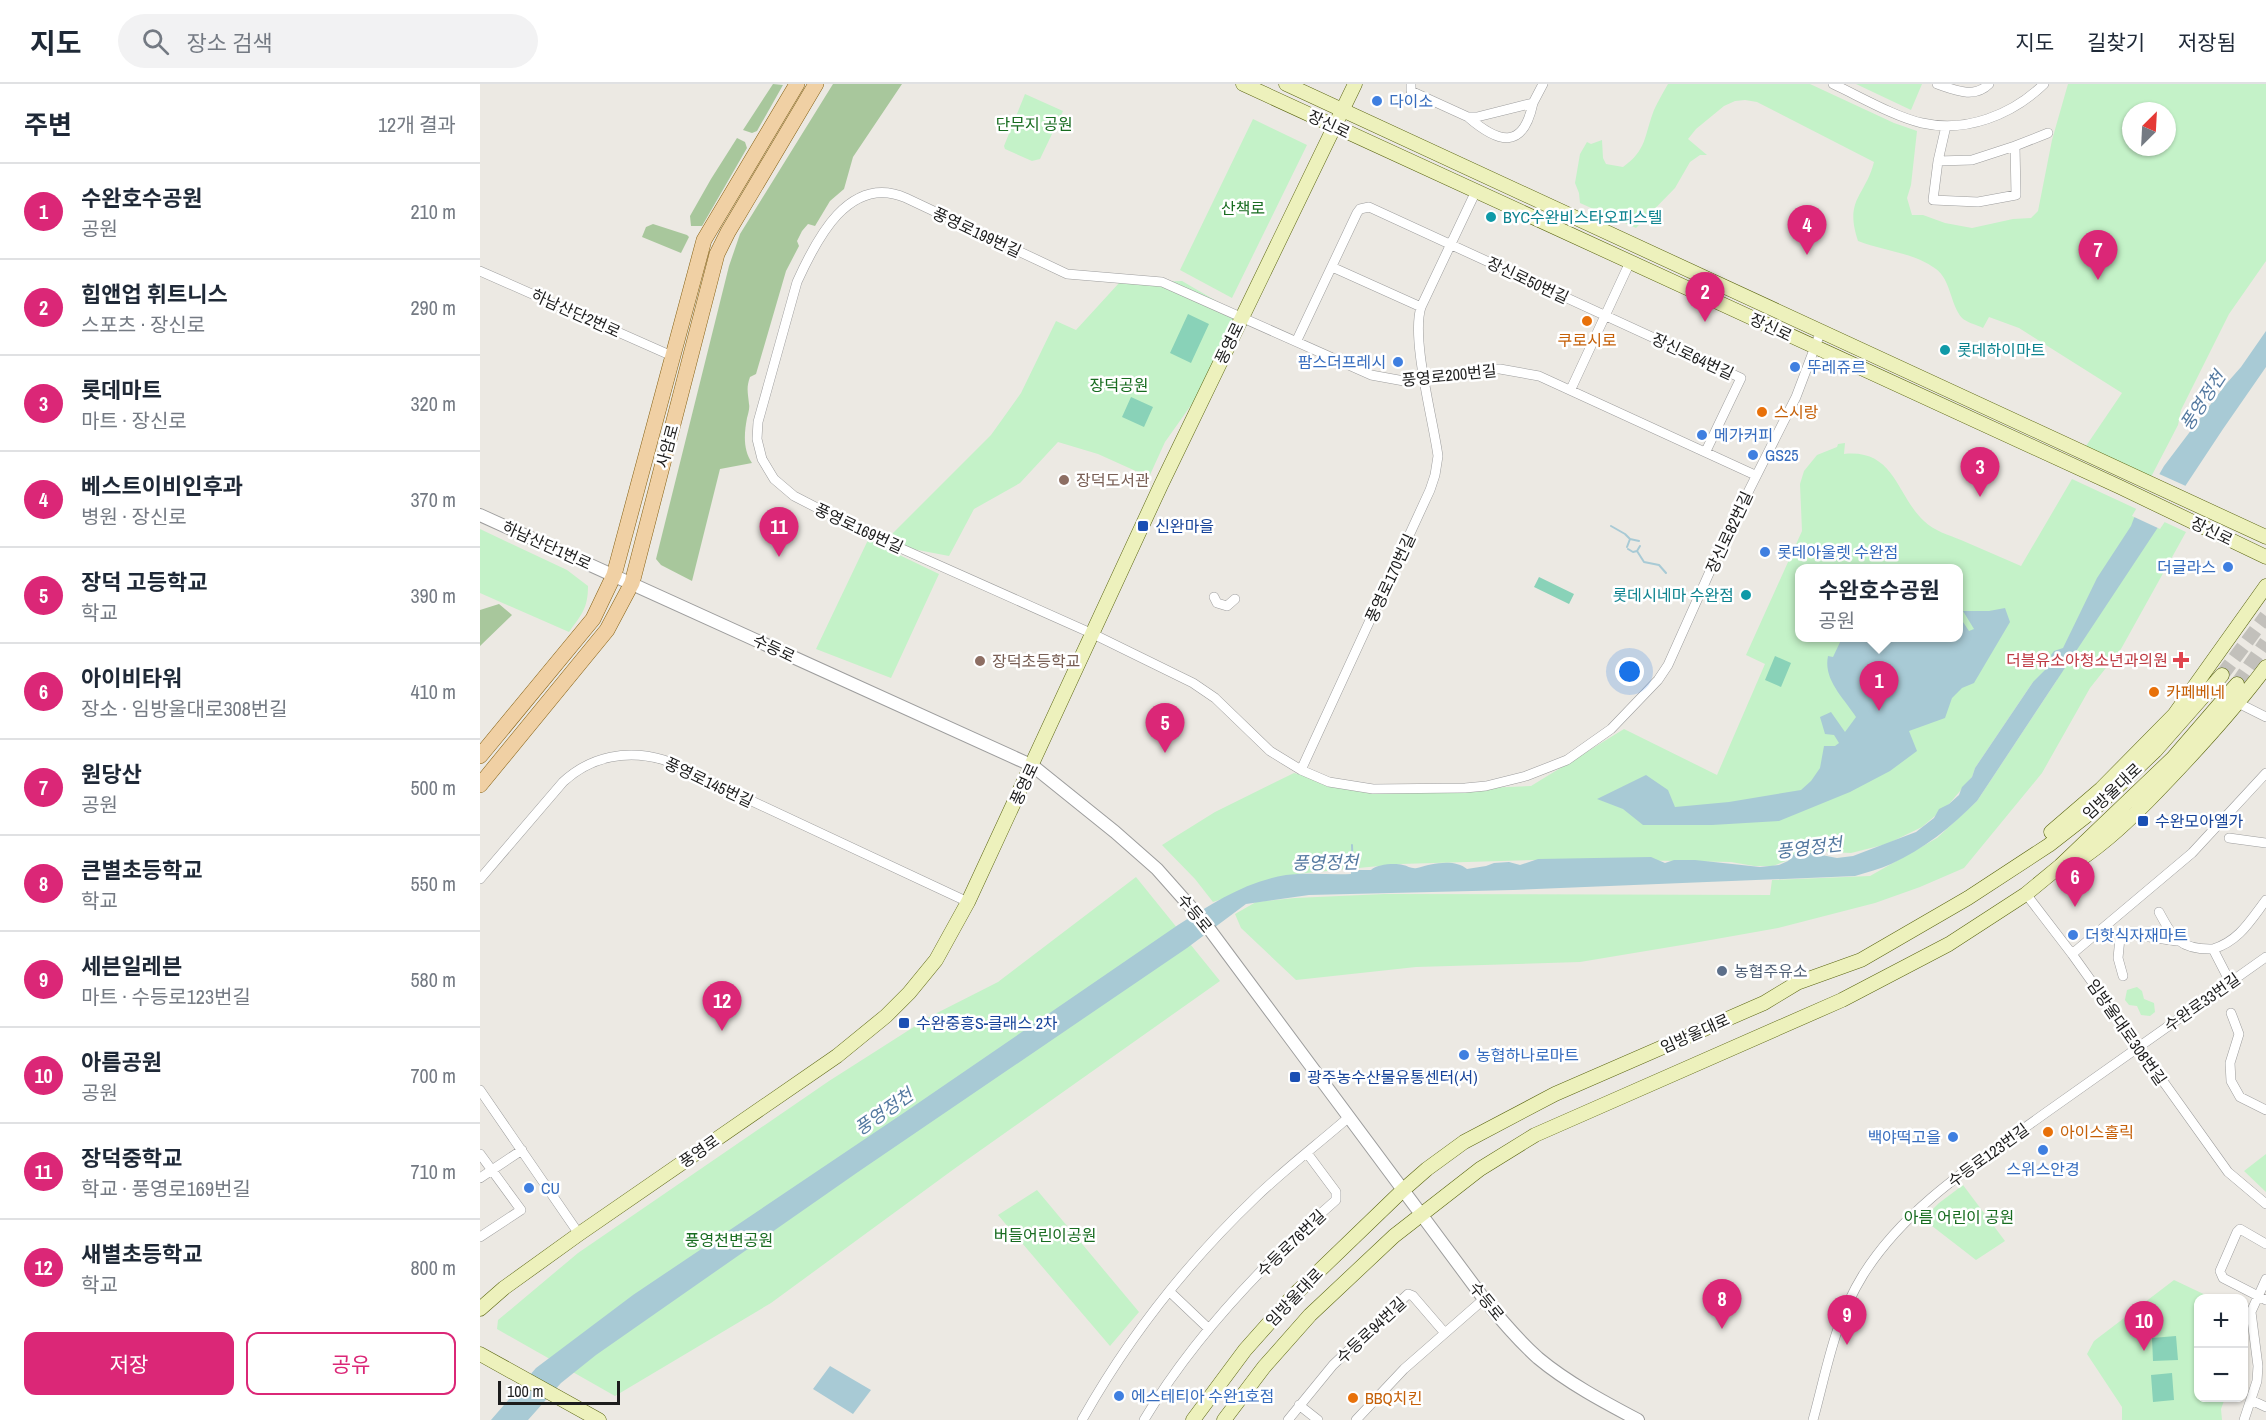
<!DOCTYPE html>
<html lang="ko">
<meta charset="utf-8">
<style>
body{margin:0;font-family:"Archivo Narrow","Noto Sans KR",sans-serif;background:#f2f2f3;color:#1f2937}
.controls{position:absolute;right:18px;bottom:18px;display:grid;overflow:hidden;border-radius:12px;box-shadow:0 2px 4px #0004}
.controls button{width:54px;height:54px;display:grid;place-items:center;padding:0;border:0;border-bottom:2px solid #e0e1e3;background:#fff;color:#1f2937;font:30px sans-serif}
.compass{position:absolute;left:1642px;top:18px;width:54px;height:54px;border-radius:50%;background:#fff;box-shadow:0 2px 4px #0004;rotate:24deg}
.scale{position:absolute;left:18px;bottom:15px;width:122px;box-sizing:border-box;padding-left:6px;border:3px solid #1c1c1c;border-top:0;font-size:16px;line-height:21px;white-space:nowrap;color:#1c1c1c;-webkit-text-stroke:4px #fff;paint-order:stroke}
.you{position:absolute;left:1150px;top:588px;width:21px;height:21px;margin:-15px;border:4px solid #fff;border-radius:50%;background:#1a73e8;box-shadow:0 0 0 9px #1a73e833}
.badge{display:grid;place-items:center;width:39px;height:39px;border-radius:50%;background:#db2777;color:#fff;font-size:20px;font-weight:700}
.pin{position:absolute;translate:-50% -50px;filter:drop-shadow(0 2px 3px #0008)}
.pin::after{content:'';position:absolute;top:32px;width:21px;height:18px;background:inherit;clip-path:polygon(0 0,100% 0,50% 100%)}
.popup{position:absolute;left:1315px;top:480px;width:168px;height:78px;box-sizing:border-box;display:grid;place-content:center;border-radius:12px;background:#fff;filter:drop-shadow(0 2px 4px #0005);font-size:20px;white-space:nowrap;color:#747a83}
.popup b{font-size:22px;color:#1f2937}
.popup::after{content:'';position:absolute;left:50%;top:100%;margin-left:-12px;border:12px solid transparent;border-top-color:#fff}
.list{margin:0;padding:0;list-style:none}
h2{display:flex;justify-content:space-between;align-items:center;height:78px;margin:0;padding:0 24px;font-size:26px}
h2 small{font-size:20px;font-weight:400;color:#747a83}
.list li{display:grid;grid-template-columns:39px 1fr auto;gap:18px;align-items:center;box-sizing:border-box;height:96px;padding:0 24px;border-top:2px solid #e0e1e3}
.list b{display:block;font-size:22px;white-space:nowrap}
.list p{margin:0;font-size:20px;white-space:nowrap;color:#747a83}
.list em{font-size:20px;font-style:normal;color:#747a83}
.actions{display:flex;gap:12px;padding:18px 24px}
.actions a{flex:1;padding:14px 0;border:2px solid #db2777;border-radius:12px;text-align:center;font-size:21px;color:#db2777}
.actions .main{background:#db2777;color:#fff}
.icon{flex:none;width:33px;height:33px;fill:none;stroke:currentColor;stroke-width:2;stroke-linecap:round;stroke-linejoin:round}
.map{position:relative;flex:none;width:1786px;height:1336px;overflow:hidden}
header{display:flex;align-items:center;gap:36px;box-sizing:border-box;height:84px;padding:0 30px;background:#fff;border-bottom:2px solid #e0e1e3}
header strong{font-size:28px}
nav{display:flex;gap:33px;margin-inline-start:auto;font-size:21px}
.search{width:420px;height:54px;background:#f2f2f3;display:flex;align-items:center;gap:15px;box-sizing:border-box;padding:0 21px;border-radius:33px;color:#747a83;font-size:22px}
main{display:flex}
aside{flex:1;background:#fff}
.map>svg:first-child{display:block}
.forest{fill:#a8c79c}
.park{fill:#c4f2c8;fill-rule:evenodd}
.pitch{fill:#89d2b8}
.water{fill:#a8cad5}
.pier{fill:#ece9e3}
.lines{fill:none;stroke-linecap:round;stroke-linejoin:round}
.stream{stroke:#a8cad5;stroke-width:2}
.secondary-tunnel{stroke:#c2c0bb;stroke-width:14;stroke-dasharray:14 7;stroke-linecap:butt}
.minor-casing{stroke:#9d9d9d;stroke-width:10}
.tertiary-casing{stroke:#9d9d9d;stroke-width:14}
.secondary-casing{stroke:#5a6511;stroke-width:15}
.primary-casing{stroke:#835f11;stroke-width:16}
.minor{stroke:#fff;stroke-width:9}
.tertiary{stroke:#fff;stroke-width:12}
.secondary{stroke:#edf1bc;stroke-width:14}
.primary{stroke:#f0d0a4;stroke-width:15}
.shop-dot{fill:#3f7fe0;stroke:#fff;stroke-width:2}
.culture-dot{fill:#0f9aa8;stroke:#fff;stroke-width:2}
.food-dot{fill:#e8710a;stroke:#fff;stroke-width:2}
.education-dot{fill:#8d6e63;stroke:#fff;stroke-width:2}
.transit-dot{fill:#1a4fb4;stroke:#fff;stroke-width:2}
.health-dot{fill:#e0444e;stroke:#fff;stroke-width:2}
.service-dot{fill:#5c6f8a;stroke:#fff;stroke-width:2}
.labels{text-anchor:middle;stroke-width:5;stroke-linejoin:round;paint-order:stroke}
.shop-label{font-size:16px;fill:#366cbe;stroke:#fff;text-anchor:start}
.park-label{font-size:16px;fill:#186c20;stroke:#fff}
.street-label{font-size:16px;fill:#1c1c1c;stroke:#fff}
.culture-label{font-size:16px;fill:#0d838f;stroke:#fff;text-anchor:start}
.food-label{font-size:16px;fill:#c56008;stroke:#fff;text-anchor:start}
.education-label{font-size:16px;fill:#785e54;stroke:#fff;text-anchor:start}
.transit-label{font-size:16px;fill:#164399;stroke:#fff;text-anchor:start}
.health-label{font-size:16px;fill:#be3a42;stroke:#fff;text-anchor:end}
.service-label{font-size:16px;fill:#4e5e75;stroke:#fff;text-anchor:start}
.water-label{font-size:18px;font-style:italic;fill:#5479a0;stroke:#fff}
</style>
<header>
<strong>지도</strong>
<div class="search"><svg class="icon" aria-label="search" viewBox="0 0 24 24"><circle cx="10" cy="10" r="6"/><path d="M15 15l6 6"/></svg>장소 검색</div>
<nav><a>지도</a><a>길찾기</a><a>저장됨</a></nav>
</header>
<main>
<aside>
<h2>주변<small>12개 결과</small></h2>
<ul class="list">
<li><span class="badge">1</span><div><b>수완호수공원</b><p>공원</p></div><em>210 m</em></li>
<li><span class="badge">2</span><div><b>힙앤업 휘트니스</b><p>스포츠 · 장신로</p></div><em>290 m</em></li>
<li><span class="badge">3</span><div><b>롯데마트</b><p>마트 · 장신로</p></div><em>320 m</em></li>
<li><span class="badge">4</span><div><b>베스트이비인후과</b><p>병원 · 장신로</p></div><em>370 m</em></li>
<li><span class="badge">5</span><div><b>장덕 고등학교</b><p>학교</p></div><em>390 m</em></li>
<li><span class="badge">6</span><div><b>아이비타워</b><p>장소 · 임방울대로308번길</p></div><em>410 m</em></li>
<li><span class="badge">7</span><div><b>원당산</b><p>공원</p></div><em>500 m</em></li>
<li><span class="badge">8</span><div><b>큰별초등학교</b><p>학교</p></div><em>550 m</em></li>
<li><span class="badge">9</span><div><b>세븐일레븐</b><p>마트 · 수등로123번길</p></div><em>580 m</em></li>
<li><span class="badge">10</span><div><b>아름공원</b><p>공원</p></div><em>700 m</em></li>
<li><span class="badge">11</span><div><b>장덕중학교</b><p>학교 · 풍영로169번길</p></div><em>710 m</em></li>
<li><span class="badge">12</span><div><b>새별초등학교</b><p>학교</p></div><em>800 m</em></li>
</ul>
<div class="actions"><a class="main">저장</a><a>공유</a></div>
</aside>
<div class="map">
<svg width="1786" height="1336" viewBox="0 0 1786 1336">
<rect width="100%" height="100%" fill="#ece9e3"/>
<path class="forest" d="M293 0 303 1 277 47 272 49 263 46Z
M353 0H422L373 73 364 105 350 117 335 142 328 140 322 147 317 157 319 162 306 187 276 290 270 293C266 304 268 309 269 320 270 324 268 330 267 334 264 350 263 366 272 379L240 385 212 497 181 481 176 475 249 182 260 150Z
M257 54 265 58 267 64 222 142H211L210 132 231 95Z
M173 140 207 151 209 153 201 169 162 153 166 143Z
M19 520 32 531 0 562V526Z"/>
<path class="park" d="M1188 0H1330L1414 39 1437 47 1431 101 1427 114 1432 131H1443L1465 139 1492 144 1533 135 1551 134 1558 127 1572 56 1588 0H1786V177L1749 230 1701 326 1698 341 1671 393 1604 365 1642 309 1539 244 1509 233 1503 244C1497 241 1486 238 1482 234 1470 220 1471 196 1456 185 1433 168 1403 167 1378 157 1364 115 1385 113 1394 78L1277 18 1265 16 1255 17 1244 22 1216 45 1208 55 1227 71H1220L1210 78 1195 104 1156 144 1100 119 1099 109 1095 99 1100 70 1107 58 1111 60 1122 56 1123 74 1126 80 1143 83C1167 66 1164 52 1174 26 1178 17 1183 9 1188 0ZM1651 27H1687V63H1651Z
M1376 0H1442L1431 26Z
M545 10 583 27 560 75 552 77 525 65 524 62Z
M773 35 827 61 752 214 700 186Z
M702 197 762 232 726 300 685 358 669 393 618 370 578 358 540 399 494 425 469 472 417 462 412 450 511 351 541 309 576 237 596 246 639 199Z
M1365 359 1364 370C1415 365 1416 411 1444 437 1454 447 1469 451 1481 456 1501 465 1521 473 1541 482L1592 395 1706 448 1641 565 1610 604 1562 689 1484 784 1440 803 1395 819 1298 844 1208 860 1100 878 936 883 816 896 761 844 755 830 776 818 815 814 905 810 1290 811 1292 796 1390 792 1457 754 1497 717 1577 596 1553 598 1495 684 1492 693 1469 720 1442 743 1407 760 1371 769 1332 767 1293 782H1274L1251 778 1088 775 920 780 816 790 733 818 715 795 682 761 735 728 814 689 888 709 1051 702 1144 645 1237 691 1285 580 1266 571 1322 447 1320 400 1324 387 1337 371 1357 363 1358 360ZM1320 484H1478V554H1320Z
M0 445 87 486 108 502C108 525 101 531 89 548L0 509Z
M388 456 459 490 411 594 336 565Z
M656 793 740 897 474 1085 291 1219 135 1312 17 1245 18 1236 98 1169 349 997 451 932 518 898Z
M1657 903 1662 907 1664 915 1674 919 1675 928 1670 932 1661 931 1657 922 1649 921 1645 916 1647 906Z
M1786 1070V1108L1764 1087Z
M1483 1101 1525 1157 1496 1176 1443 1135 1459 1119Z
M557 1106 659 1228 630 1262 518 1131Z
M1694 1196 1732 1214H1718V1314H1745L1741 1325 1742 1336H1642V1323L1607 1270 1614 1257Z"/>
<path class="pitch" d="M708 230 729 240 711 279 690 269Z
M651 313 673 323 664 343 642 333Z
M1059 493 1094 510 1089 520 1054 503Z
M1295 572 1311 579 1301 603 1285 596Z
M1696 1252 1698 1276 1673 1277 1672 1254Z
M1692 1289 1694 1316 1673 1318 1671 1291Z"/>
<path class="water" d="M1786 247V283L1743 345 1497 717C1471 743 1444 765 1411 780 1400 785 1387 788 1375 792L1033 806 829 811 766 820 707 864 378 1088 116 1271 81 1299 48 1336H11L56 1284 153 1211 431 1024 698 841C733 819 765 798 806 791 827 788 849 791 871 790V786H891C897 780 915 779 923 781 928 782 931 785 937 784 951 780 974 774 987 785L1006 782 1014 779 1029 778 1040 781 1058 775 1171 773 1185 779 1194 776H1215L1280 783 1299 781 1308 777 1315 769 1321 767 1357 774 1373 772 1436 748 1454 734 1459 725 1469 720 1479 711 1482 703 1492 693 1495 684 1553 598 1573 578 1571 571 1574 567 1583 564 1617 494 1651 442 1654 434 1684 382 1746 300 1761 283Z
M1525 524 1530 538 1494 599 1482 604 1472 614 1465 634 1429 647 1437 667 1410 687 1370 708 1299 737 1232 741H1163L1143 725 1117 715 1166 691 1188 706 1195 723 1249 718 1321 706 1331 697 1340 684 1344 662H1355L1359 659 1354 651 1345 650 1340 633 1351 628 1365 648 1376 633C1364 614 1343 596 1348 572L1353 573 1362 554H1478L1479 532 1489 547 1494 545 1483 527H1509Z
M350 1282 391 1306 373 1330 333 1305Z"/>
<path class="pier" d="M1677 389 1708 403 1680 445 1652 432Z"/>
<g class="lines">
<path class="stream" d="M1131 442 1145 450 1150 455 1159 457
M1160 462 1157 467 1164 478 1179 481 1186 489
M1147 463 1150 455
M1148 465 1153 468 1157 467
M872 761 873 788"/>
<path class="secondary-tunnel" d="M1742 591 1786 532
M1757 600 1786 558"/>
<defs>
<path id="minor" d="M931 0V7L988 33H997L1053 19 1063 0
M1353 0C1379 12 1415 33 1442 39 1486 49 1532 31 1564 0
M1457 0C1475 6 1494 15 1509 0
M988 33C1018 59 1043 67 1053 19
M1535 62 1568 49
M1458 77 1492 76 1535 62 1536 111 1498 118 1453 116 1458 77 1466 42
M852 183 941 223
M0 187 192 272
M817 256 877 129 880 125 889 123 1261 294 1226 367
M1091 305 1150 178
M1275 391 1059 292 1020 285H1000L924 297 891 291 682 198 587 190 426 114C369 89 336 156 317 198L278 338 277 355 282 375 294 395 314 412 382 447 613 550 713 599 735 614 790 667 821 686 849 698 893 705 985 704 1006 702 1046 692 1087 676 1131 645 1178 596 1188 581 1244 456 1316 313 1341 247
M734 513 737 519 747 522 755 515
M1758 619 1786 633
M821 686 950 406 955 391 958 372C953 335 931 255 941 223L996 107
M1749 754 1786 759
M0 795 83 698C111 672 148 665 184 676L488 818
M1546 810 1592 870 1748 1088 1786 1120
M1679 828C1693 854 1700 866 1733 865L1750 898
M1733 865C1759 857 1770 837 1786 816
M1592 870 1712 769 1786 689
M1643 892 1638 874 1640 854 1648 850 1697 857
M1751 929 1759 950 1750 979 1751 997 1760 1013 1786 1026
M0 1006 99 1150
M0 1070 41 1126 0 1153
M0 1094 42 1066
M1786 1160 1760 1145 1757 1148 1740 1187 1743 1194 1786 1216
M690 1208 729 1245
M1771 1316 1786 1323
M819 1321 838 1336
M602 1336C648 1254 707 1179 775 1114 805 1085 838 1060 869 1033
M664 1336C714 1252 783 1180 856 1116V1108L827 1069
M808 1336 853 1281 928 1210 933 1212 964 1248
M876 1336 924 1285 1004 1215
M1333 1336C1347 1285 1354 1238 1383 1191 1426 1122 1499 1077 1564 1030 1638 977 1712 925 1786 873
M1764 1336 1777 1297 1778 1282 1771 1228 1786 1195"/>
<path id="tertiary" d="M0 431 553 682 635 748 677 785 724 838 1004 1215C1021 1236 1038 1256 1058 1274 1088 1299 1124 1318 1158 1336"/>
<path id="secondary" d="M763 0 1640 403 1786 473
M806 0 1786 453
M1571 748 1621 705 1694 631 1786 502
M1585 785C1616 767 1642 743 1667 718 1709 675 1750 631 1786 583
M0 1225 24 1204 99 1150 357 972 406 932 429 909 456 876 488 818 681 401 875 0
M0 1270 119 1336
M713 1336 765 1266 813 1212 923 1106 947 1085 984 1058 1075 1010 1284 919 1317 899 1381 876 1488 814 1569 761 1610 729 1675 667 1742 591
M744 1336 784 1283 830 1231 914 1152 1000 1085 1055 1051 1362 916 1469 860 1546 810 1580 782 1693 674 1757 600"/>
<path id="primary" d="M0 672 113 535 134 491 224 156 317 0
M0 701 127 546 152 499 237 170 248 148 336 0"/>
</defs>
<use href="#minor" class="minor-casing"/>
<use href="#tertiary" class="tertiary-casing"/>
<use href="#secondary" class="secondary-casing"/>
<use href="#primary" class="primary-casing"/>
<use href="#minor" class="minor"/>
<use href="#tertiary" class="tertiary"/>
<use href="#secondary" class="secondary"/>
<use href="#primary" class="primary"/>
</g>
<g class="shop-dot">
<circle cx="897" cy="17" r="6"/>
<circle cx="918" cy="278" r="6"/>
<circle cx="1315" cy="283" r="6"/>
<circle cx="1222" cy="351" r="6"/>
<circle cx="1273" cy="371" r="6"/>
<circle cx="1285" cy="468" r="6"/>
<circle cx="1748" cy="483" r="6"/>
<circle cx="1593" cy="851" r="6"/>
<circle cx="984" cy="971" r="6"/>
<circle cx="1473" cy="1053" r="6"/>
<circle cx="1563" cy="1066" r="6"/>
<circle cx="49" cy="1104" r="6"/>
<circle cx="639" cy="1312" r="6"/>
</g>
<g class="culture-dot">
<circle cx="1011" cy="133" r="6"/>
<circle cx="1465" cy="266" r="6"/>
<circle cx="1266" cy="511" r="6"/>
</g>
<g class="food-dot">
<circle cx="1107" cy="237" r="6"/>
<circle cx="1282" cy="328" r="6"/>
<circle cx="1674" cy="608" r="6"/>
<circle cx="1568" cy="1048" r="6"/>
<circle cx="873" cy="1314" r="6"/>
</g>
<g class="education-dot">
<circle cx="584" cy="396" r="6"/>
<circle cx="500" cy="577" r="6"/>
</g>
<g class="transit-dot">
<rect x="657" y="436" width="12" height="12" rx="3"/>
<rect x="1657" y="731" width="12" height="12" rx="3"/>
<rect x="418" y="933" width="12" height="12" rx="3"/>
<rect x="809" y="987" width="12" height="12" rx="3"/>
</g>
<path class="health-dot" d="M1698 567h6v6h6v6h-6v6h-6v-6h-6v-6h6z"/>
<circle class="service-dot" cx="1242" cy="887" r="6"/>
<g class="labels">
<g class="shop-label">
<text x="909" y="23">다이소</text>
<text x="906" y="284" text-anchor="end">팜스더프레시</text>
<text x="1327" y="289">뚜레쥬르</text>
<text x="1234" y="357">메가커피</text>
<text x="1285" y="377">GS25</text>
<text x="1297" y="474">롯데아울렛 수완점</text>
<text x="1736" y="489" text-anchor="end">더글라스</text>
<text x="1605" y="857">더핫식자재마트</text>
<text x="996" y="977">농협하나로마트</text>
<text x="1461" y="1059" text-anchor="end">백야떡고을</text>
<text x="1563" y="1091" text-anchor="middle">스위스안경</text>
<text x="61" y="1110">CU</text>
<text x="651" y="1318">에스테티아 수완1호점</text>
</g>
<g class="park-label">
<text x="554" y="46">단무지 공원</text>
<text x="763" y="130">산책로</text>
<text x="639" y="307">장덕공원</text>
<text x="1479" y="1139">아름 어린이 공원</text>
<text x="565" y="1157">버들어린이공원</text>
<text x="249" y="1162">풍영천변공원</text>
</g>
<g class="street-label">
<text transform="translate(849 40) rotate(25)" y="6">장신로</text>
<text transform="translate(497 148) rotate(25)" y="6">풍영로199번길</text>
<text transform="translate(1048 196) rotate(25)" y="6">장신로50번길</text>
<text transform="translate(96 229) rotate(24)" y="6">하남산단2번로</text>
<text transform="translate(1291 243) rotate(25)" y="6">장신로</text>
<text transform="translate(749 259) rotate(-64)" y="6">풍영로</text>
<text transform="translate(1213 272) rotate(25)" y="6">장신로64번길</text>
<text transform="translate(969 291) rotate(-6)" y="6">풍영로200번길</text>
<text transform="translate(187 362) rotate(-75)" y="6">사암로</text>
<text transform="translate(379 444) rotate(25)" y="6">풍영로169번길</text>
<text transform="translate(1732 447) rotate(26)" y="6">장신로</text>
<text transform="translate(1249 448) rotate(-65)" y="6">장신로82번길</text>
<text transform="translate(67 461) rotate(24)" y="6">하남산단1번로</text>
<text transform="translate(910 494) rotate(-65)" y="6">풍영로170번길</text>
<text transform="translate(294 564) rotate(25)" y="6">수등로</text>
<text transform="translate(229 698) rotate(25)" y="6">풍영로145번길</text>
<text transform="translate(544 700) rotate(-65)" y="6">풍영로</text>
<text transform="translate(1632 707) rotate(-43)" y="6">임방울대로</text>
<text transform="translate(715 829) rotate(51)" y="6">수등로</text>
<text transform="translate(1722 918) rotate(-35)" y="6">수완로33번길</text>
<text transform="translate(1647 948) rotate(55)" y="6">임방울대로308번길</text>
<text transform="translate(1215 949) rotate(-24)" y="6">임방울대로</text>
<text transform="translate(219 1067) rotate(-35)" y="6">풍영로</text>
<text transform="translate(1508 1071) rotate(-36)" y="6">수등로123번길</text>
<text transform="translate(811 1159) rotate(-44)" y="6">수등로76번길</text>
<text transform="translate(814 1213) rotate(-46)" y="6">임방울대로</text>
<text transform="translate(1007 1217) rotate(51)" y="6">수등로</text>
<text transform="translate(891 1246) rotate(-43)" y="6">수등로94번길</text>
</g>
<g class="culture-label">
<text x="1023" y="139">BYC수완비스타오피스텔</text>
<text x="1477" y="272">롯데하이마트</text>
<text x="1254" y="517" text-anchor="end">롯데시네마 수완점</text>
</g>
<g class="food-label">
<text x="1107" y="262" text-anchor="middle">쿠로시로</text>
<text x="1294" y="334">스시랑</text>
<text x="1686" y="614">카페베네</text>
<text x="1580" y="1054">아이스홀릭</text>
<text x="885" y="1320">BBQ치킨</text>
</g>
<g class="education-label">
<text x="596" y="402">장덕도서관</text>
<text x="512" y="583">장덕초등학교</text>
</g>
<g class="transit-label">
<text x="675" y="448">신완마을</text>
<text x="1675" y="743">수완모아엘가</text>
<text x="436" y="945">수완중흥S-클래스 2차</text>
<text x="827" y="999">광주농수산물유통센터(서)</text>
</g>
<g class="health-label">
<text x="1688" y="582">더블유소아청소년과의원</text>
</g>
<g class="service-label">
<text x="1254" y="893">농협주유소</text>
</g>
<g class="water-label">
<text transform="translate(1723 317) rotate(-57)" y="6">풍영정천</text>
<text transform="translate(1329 764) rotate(-7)" y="6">풍영정천</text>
<text transform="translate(845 779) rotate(-1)" y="6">풍영정천</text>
<text transform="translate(404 1028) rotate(-35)" y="6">풍영정천</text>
</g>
</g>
</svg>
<div class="controls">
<button>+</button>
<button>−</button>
</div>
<svg class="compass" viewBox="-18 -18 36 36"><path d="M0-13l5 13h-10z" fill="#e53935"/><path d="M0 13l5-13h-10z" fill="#747a83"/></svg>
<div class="scale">100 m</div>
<div class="you"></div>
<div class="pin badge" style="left:1399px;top:627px">1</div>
<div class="popup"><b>수완호수공원</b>공원</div>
<div class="pin badge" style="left:1225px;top:238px">2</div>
<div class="pin badge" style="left:1500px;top:413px">3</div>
<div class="pin badge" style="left:1327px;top:171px">4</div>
<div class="pin badge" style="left:685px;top:669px">5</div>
<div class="pin badge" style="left:1595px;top:823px">6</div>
<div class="pin badge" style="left:1618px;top:196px">7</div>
<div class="pin badge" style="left:1242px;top:1245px">8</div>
<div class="pin badge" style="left:1367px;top:1261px">9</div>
<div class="pin badge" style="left:1664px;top:1267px">10</div>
<div class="pin badge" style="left:299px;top:473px">11</div>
<div class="pin badge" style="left:242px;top:947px">12</div>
</div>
</main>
